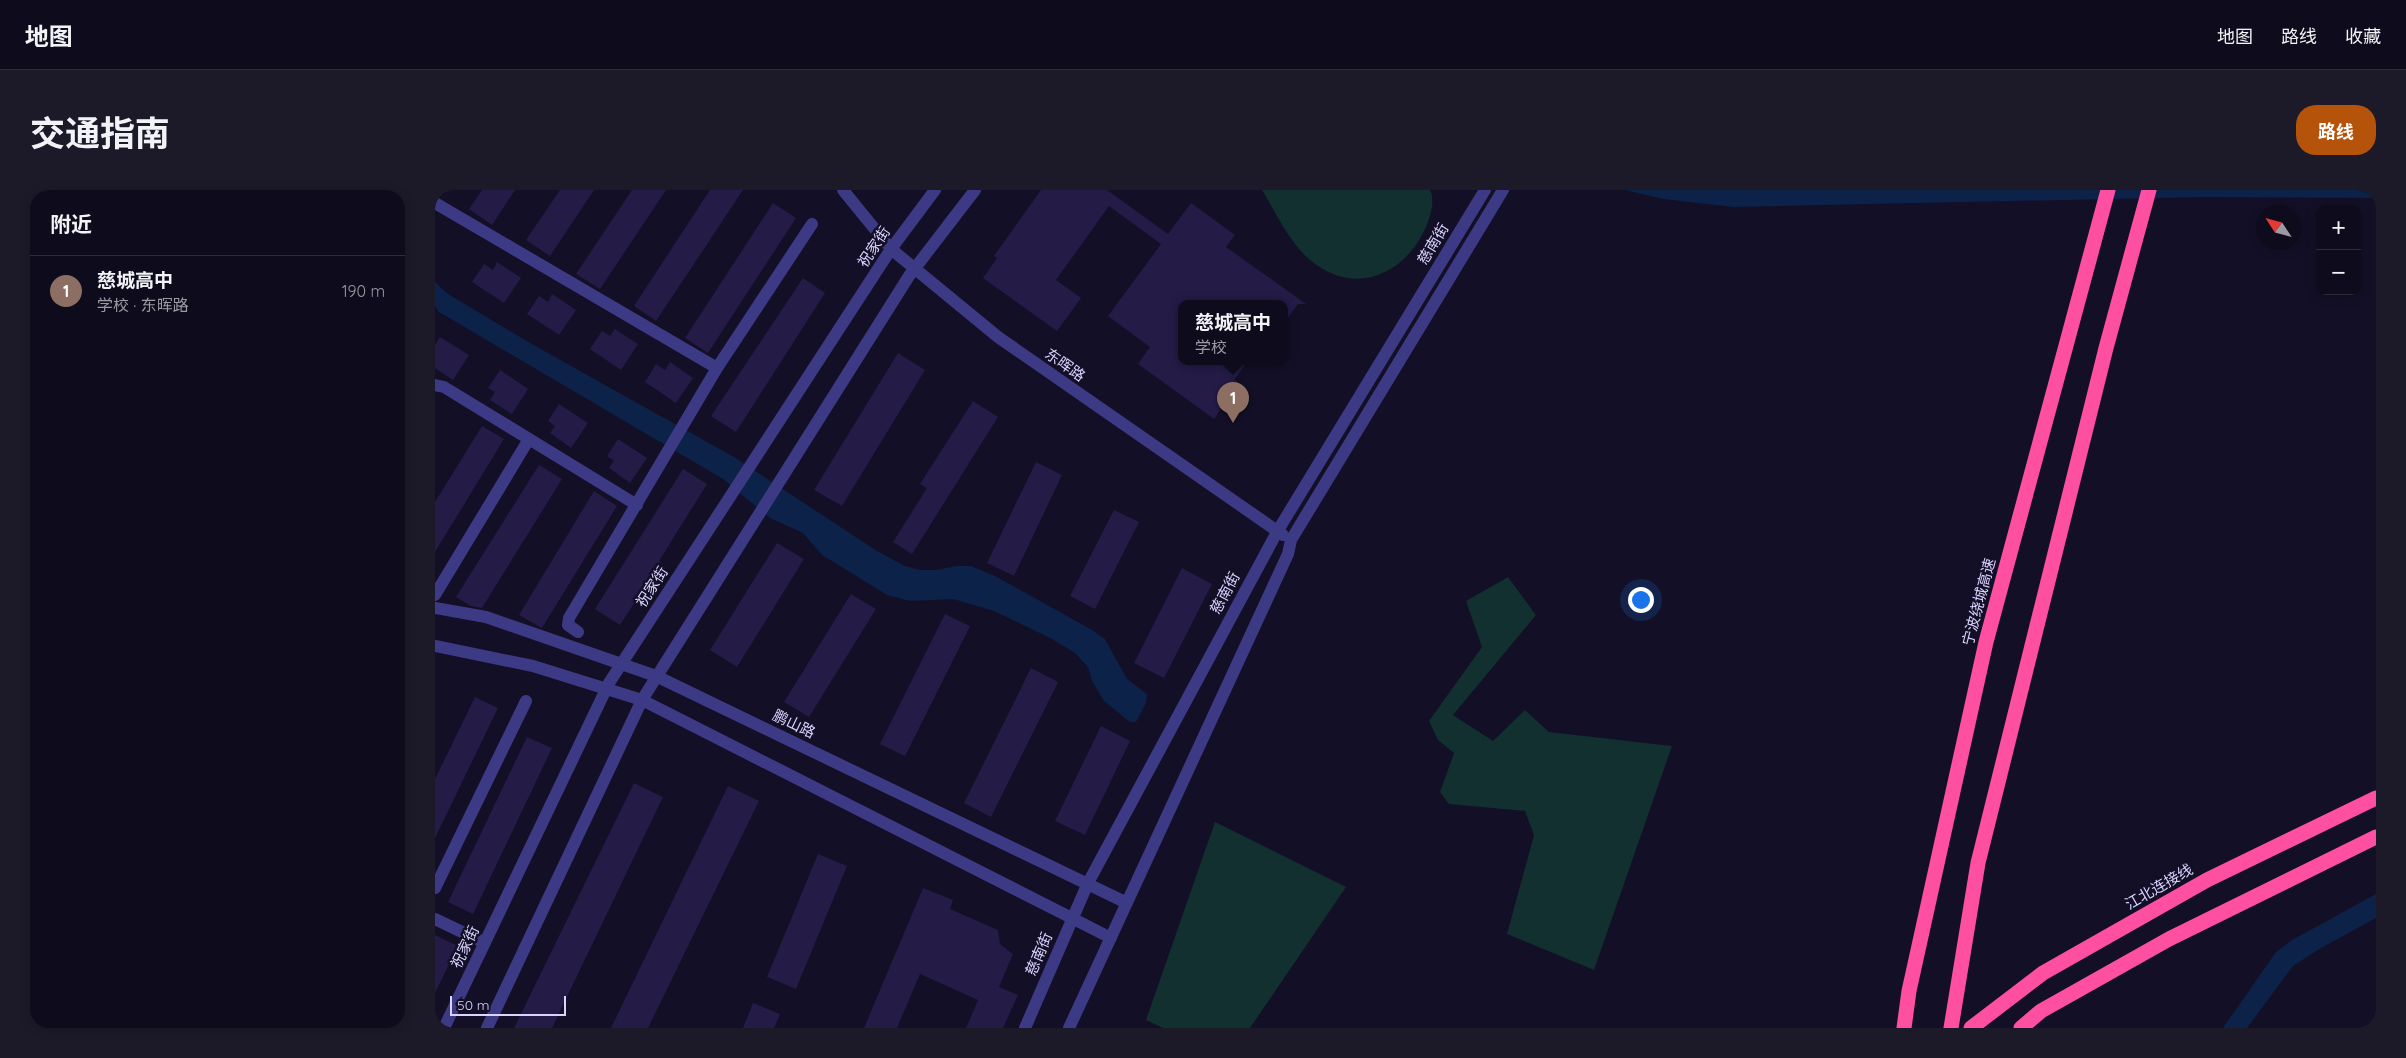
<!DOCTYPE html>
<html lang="zh">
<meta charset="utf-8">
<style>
body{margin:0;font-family:Quicksand,"Noto Sans SC",sans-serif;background:#1c1929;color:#f1f3f6}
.controls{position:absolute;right:15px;top:15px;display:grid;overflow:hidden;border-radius:10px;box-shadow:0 2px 12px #0003}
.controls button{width:45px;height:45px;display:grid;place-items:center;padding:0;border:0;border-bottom:1px solid #2e2b3b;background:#0e0b1c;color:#f1f3f6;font:25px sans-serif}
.compass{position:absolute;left:1821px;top:15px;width:45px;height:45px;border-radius:50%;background:#0e0b1c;box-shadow:0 2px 12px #0003;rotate:306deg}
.scale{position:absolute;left:15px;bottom:12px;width:116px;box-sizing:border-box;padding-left:5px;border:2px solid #d9d4ff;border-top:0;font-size:14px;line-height:18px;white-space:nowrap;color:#d9d4ff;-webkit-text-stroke:4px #130f26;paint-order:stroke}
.you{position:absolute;left:1205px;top:409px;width:18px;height:18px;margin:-12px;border:4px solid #fff;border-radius:50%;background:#1a73e8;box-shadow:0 0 0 8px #1a73e833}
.badge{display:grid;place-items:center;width:32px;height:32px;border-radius:50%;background:#b45309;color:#fff;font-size:16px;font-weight:700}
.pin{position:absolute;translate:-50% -41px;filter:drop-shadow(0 1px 2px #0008)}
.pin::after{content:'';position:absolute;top:26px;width:18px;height:15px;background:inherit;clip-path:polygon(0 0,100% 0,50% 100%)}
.popup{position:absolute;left:743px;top:110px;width:110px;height:65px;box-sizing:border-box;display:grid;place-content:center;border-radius:10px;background:#0e0b1c;filter:drop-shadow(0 1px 4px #0005);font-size:16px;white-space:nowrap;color:#9b9ba3}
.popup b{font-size:19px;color:#f1f3f6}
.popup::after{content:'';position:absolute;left:50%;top:100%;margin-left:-10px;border:10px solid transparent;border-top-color:#0e0b1c}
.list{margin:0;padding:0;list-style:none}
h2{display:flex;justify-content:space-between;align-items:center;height:65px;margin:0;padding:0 20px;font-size:21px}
h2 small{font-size:16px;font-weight:400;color:#9b9ba3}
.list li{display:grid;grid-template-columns:32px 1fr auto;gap:15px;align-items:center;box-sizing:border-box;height:70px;padding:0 20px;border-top:1px solid #2e2b3b}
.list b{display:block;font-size:19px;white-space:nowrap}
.list p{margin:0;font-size:16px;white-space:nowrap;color:#9b9ba3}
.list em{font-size:16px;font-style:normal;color:#9b9ba3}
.map{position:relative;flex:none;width:1941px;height:838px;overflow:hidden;border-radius:20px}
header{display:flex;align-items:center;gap:30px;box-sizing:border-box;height:70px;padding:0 25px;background:#0e0b1c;border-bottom:1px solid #2e2b3b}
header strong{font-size:24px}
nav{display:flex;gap:28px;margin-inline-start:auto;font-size:18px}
.intro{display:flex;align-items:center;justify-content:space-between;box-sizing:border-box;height:120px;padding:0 30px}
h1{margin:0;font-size:35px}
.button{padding:12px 22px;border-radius:20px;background:#b45309;color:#fff;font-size:18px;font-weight:700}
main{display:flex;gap:30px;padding:0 30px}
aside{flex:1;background:#0e0b1c;border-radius:20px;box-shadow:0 2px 12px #0003}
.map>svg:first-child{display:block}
.green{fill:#12302f}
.water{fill:#0c2248}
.building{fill:#241b47}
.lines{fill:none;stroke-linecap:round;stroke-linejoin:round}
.minor{stroke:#3d3a85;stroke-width:12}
.highway{stroke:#ff4fa3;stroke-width:15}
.labels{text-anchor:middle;stroke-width:5;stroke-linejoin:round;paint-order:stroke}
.street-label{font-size:15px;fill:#d9d4ff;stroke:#130f26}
</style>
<header>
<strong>地图</strong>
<nav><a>地图</a><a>路线</a><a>收藏</a></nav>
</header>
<div class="intro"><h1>交通指南</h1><a class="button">路线</a></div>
<main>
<aside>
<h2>附近<small></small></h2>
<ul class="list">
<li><span class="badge" style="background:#8d6e63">1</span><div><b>慈城高中</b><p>学校 · 东晖路</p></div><em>190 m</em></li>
</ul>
</aside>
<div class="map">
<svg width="1941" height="838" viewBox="0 0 1941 838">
<rect width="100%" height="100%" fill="#130f26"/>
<path class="green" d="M827 0H995C999 6 997 19 995 26 980 75 931 108 883 76 857 59 843 26 827 0Z
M1073 387 1101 425 1018 525 1058 551 1090 520 1114 542 1237 556 1159 780 1072 744 1099 645 1090 621 1014 614 1005 602 1019 563 1003 550 994 531 1047 457 1031 411Z
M780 632 911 697 815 838H728L711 830Z"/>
<path class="water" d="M1190 0H1941V8L1769 7 1298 17 1228 9Z
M0 92 13 104 95 153 299 267 442 361 470 376 485 380H501L522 376H536L562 387 657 440 670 449 692 489 712 504 711 513 701 532H695L669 511 657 491 653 477 640 463 617 449 559 421 518 409 475 411 452 405 387 365 368 343 335 328 288 289 4 122 0 116Z
M1941 704V728L1886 758 1858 776 1812 838H1788L1841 762 1857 750Z"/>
<path class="building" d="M47 0H80L57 35 34 19Z
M125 0H159L115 66 91 50Z
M197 0H231L165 99 141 84Z
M275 0H308L221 131 199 116Z
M606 0H672L733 44 756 13 800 45 791 57 871 114H863L849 133V114H747V172H812L799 190 804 193 779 229 703 174 715 157 673 126 726 54 674 16 621 90 646 108 622 141 548 88 562 68 559 66Z
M338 13 361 28 273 163 250 148Z
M62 72 86 88 69 113 37 92 49 74 58 80Z
M368 88 390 103 301 242 276 226Z
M117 104 141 120 124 145 92 124 104 106 113 112Z
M180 139 203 154 186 180 155 159 167 141 175 146Z
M5 147 34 165 18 190 0 178V155Z
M463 163 490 180 407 316 379 300Z
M235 172 258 188 241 213 210 192 221 174 230 180Z
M65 180 93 199 77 224 55 210 60 202 53 198Z
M538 211 563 227 477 364 458 352 492 298 485 294Z
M124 214 153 233 136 258 115 243 120 236 113 231Z
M47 236 69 249 0 362V312Z
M183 249 212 268 195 293 174 278 179 271 172 266Z
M601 272 627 285 579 386 552 373Z
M104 275 127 289 47 418 36 416 21 407Z
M248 279 272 294 224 371 226 372 185 435 160 419Z
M159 301 182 316 107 438 103 436 84 425Z
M679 320 704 332 660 419 635 406Z
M342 353 369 369 302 477 275 460Z
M747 378 777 394 729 488 699 473Z
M416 404 441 419 374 527 349 512Z
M510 424 535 436 470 566 445 554Z
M596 478 623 492 556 627 529 613Z
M40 507 63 518 0 648V589Z
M666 536 695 551 650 645 620 631Z
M92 547 117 558 38 724 13 712Z
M199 593 228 607 117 838H79Z
M293 596 324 611 213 838H176Z
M383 664 412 676 361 799 332 787Z
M488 698 518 710 515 719 563 740 565 754 578 764 564 797 583 805 568 838H531L543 810 485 784 462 838H429Z
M0 745 23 756 0 803Z
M318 813 345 824 339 838H308Z"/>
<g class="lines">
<path class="minor" d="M408 0 456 59 563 147 848 345
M0 13 282 178
M0 195 9 197 202 315
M0 405 94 249
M0 418 51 427 221 486 692 713
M143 442 133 435 134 428 282 178 377 34
M0 456 98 476 207 510 676 748
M0 698 91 511
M0 729 50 753
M9 838 174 493 456 59 500 0
M52 838 207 510 474 86 540 0
M590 838 653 693 842 342 1050 0
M634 838 853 364 856 350 1068 0"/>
<path class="highway" d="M1469 838 1474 801 1551 452 1673 0
M1516 838 1543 673 1671 158 1714 0
M1536 838 1608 783 1772 690 1941 608
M1586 838 1606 821 1734 749 1941 647"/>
</g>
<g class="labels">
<g class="street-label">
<text transform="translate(998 54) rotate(-59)" y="5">慈南街</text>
<text transform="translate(439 57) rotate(-56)" y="5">祝家街</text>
<text transform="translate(630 175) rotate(35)" y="5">东晖路</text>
<text transform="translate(217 397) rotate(-57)" y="5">祝家街</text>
<text transform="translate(790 403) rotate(-62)" y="5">慈南街</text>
<text transform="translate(1544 412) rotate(-75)" y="5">宁波绕城高速</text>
<text transform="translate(359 534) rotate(26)" y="5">鹏山路</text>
<text transform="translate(1724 697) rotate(-30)" y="5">江北连接线</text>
<text transform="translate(30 757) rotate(-64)" y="5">祝家街</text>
<text transform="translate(604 764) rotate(-67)" y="5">慈南街</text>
</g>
</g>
</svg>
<div class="controls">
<button>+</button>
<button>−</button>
</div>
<svg class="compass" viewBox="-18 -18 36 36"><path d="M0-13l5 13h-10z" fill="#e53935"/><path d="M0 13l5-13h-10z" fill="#9b9ba3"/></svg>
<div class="scale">50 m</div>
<div class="you"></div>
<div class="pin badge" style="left:798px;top:233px;background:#8d6e63">1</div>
<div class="popup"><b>慈城高中</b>学校</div>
</div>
</main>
